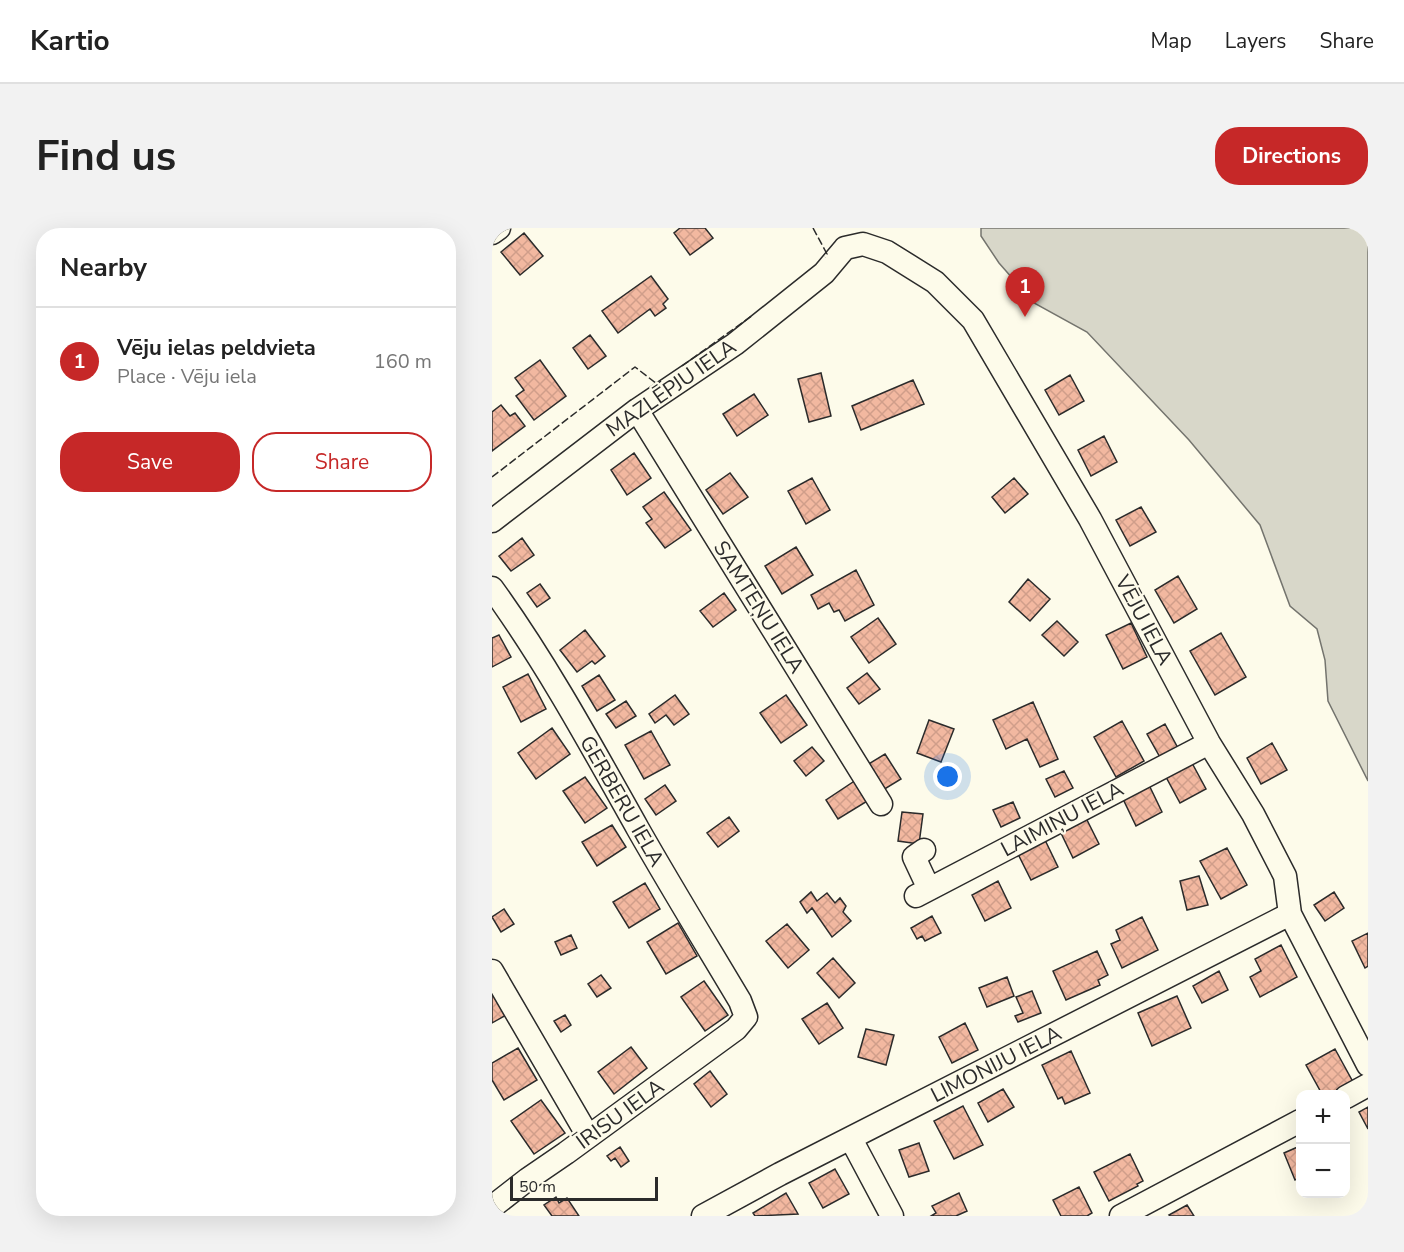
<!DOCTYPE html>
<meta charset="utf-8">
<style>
body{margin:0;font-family:"Nunito Sans",sans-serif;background:#f2f2f2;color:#222}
.controls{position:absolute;right:18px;bottom:18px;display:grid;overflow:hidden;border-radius:12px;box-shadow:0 6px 24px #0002}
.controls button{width:54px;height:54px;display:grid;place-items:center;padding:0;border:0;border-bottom:2px solid #e0e0e0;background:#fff;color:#222;font:30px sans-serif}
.scale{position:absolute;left:18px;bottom:15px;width:148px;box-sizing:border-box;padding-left:6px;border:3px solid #2b2b2b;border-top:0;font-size:16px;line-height:21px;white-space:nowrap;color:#2b2b2b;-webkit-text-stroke:4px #fdfbea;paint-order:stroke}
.you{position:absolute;left:456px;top:549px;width:21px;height:21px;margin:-15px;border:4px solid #fff;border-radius:50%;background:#1a73e8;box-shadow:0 0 0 9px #1a73e833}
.badge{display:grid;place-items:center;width:39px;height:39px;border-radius:50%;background:#c62828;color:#fff;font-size:20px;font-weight:700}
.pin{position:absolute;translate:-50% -50px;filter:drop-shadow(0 2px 3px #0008)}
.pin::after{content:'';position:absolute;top:32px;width:21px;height:18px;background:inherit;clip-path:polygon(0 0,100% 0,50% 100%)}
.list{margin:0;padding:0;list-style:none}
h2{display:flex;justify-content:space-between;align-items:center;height:78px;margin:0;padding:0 24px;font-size:26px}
h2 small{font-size:20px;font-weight:400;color:#767676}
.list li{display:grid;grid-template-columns:39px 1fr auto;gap:18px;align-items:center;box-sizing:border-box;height:108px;padding:0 24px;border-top:2px solid #e0e0e0}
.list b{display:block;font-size:22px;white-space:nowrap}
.list p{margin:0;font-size:20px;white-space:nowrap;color:#767676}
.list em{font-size:20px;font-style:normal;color:#767676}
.actions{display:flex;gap:12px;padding:18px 24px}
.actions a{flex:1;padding:14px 0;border:2px solid #c62828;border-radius:24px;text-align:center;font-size:21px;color:#c62828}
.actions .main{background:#c62828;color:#fff}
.map{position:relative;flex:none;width:876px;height:988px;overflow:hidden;border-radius:24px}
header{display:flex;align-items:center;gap:36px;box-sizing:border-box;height:84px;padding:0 30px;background:#fff;border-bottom:2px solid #e0e0e0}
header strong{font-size:28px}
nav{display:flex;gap:33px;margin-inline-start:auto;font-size:21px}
.intro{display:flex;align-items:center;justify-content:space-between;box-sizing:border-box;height:144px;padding:0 36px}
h1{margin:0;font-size:42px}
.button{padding:15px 27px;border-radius:24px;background:#c62828;color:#fff;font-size:21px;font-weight:700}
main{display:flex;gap:36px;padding:0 36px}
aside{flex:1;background:#fff;border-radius:24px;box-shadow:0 6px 24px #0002}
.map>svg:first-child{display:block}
.water{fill:#d8d7c9;stroke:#74746e;stroke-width:1.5}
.building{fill:url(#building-cross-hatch);stroke:#2b2b2b;stroke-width:1.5}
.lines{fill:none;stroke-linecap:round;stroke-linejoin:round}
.minor-casing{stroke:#2b2b2b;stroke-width:25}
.minor{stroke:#fdfbea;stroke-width:22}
.fence{stroke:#2b2b2b;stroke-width:1.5;stroke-dasharray:8 3;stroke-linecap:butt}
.labels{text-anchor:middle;stroke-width:4.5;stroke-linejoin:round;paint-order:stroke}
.street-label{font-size:21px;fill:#2b2b2b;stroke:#fdfbea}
</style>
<header>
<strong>Kartio</strong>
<nav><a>Map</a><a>Layers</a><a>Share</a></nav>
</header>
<div class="intro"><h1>Find us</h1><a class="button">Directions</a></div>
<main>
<aside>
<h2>Nearby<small></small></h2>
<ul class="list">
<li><span class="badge">1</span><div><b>Vēju ielas peldvieta</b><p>Place · Vēju iela</p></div><em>160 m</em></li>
</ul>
<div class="actions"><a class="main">Save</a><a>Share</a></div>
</aside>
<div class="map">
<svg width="876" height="988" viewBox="0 0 876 988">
<defs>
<pattern id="building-cross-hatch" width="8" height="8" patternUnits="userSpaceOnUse" patternTransform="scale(1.5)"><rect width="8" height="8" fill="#f2b8a0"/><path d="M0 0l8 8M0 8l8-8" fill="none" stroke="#d09e8a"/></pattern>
</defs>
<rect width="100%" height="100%" fill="#fdfbea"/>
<path class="water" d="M489 0H876V553L836 473 833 432 825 401 798 378 768 297 697 212 595 104 542 75 507 35 489 8Z"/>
<path class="building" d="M188 0H213L221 10 198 27 182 5Z
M32 5 51 28 28 47 9 24Z
M159 48 176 71 171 76 174 80 163 88 158 81 126 105 110 83Z
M98 107 114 128 96 141 81 120Z
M48 132 74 168 42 192 24 168 32 162 23 150Z
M329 145 339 188 317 194 306 151Z
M578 147 592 173 567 187 553 162Z
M421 152 432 176 369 202 360 178Z
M262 166 276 187 245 208 231 186Z
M9 177 18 188 23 185 33 198 0 223V184Z
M612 208 625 234 599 248 586 222Z
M142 225 159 250 135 267 119 242Z
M238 245 256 269 231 286 214 262Z
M320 250 338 282 314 296 296 263Z
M522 250 536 266 513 285 500 269Z
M172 264 199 302 173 320 154 295 160 291 151 279Z
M649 279 664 304 638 318 624 292Z
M30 310 42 327 19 343 7 328Z
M304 319 321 347 290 366 273 338Z
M364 342 382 377 353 393 347 382 342 384 337 375 326 381 319 367Z
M686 348 705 381 682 395 663 362Z
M536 351 558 371 538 393 517 374Z
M48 356 58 370 45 379 35 365Z
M232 365 244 382 221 399 208 383Z
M386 390 404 416 377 435 359 409Z
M565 393 586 414 572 428 550 407Z
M639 395 655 429 631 441 614 407Z
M93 402 113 428 103 436 100 433 85 444 68 422Z
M729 405 754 449 723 467 698 423Z
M7 407 19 429 0 439V410Z
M375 445 388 461 367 476 355 460Z
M36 446 54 481 29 494 11 459Z
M107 447 123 472 105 483 90 458Z
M183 467 197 486 182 497 174 487 163 495 157 486Z
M294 467 315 497 289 515 268 485Z
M134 473 144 488 124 500 114 486Z
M541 474 566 531 548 539 535 511 514 521 501 492Z
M437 492 462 501 449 534 425 525Z
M630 493 652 533 624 549 602 509Z
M673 496 687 522 669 531 655 506Z
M60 500 78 526 44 551 26 525Z
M159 503 178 537 152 551 133 517Z
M780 515 795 542 769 556 755 530Z
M320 519 332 533 314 548 302 533Z
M393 526 409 551 391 562 375 537Z
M700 535 714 561 688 575 674 549Z
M572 543 581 560 563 569 554 551Z
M93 549 115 580 93 595 71 563Z
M364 552 377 572 346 591 334 572Z
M173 557 184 573 164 587 153 571Z
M657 557 670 584 644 598 631 571Z
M521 574 528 590 509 599 501 582Z
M410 584 431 586 427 616 406 613Z
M237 589 247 603 226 619 215 605Z
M594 590 607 616 581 630 568 603Z
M120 597 134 619 105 638 90 614Z
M553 612 566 639 539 652 526 626Z
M735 620 755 657 729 671 708 633Z
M707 648 716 677 695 682 688 653Z
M506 653 519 680 493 693 480 667Z
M153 655 168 681 137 700 121 674Z
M319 664 325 673 335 665 343 675 348 670 354 678 351 684 359 693 340 709 320 680 315 685 308 674Z
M842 664 852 680 833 693 822 677Z
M12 681 22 696 9 704 0 689Z
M440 688 449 705 433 713 430 708 425 711 419 700Z
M650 689 666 722 630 740 619 716 628 712 624 702Z
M186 695 205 728 174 746 155 714Z
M295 696 317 722 296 740 274 713Z
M876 705V738L873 740 860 713Z
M79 707 85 720 69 727 63 714Z
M789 717 805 749 768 769 758 749 769 743 763 731Z
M605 723 616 747 606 752 608 757 574 772 561 743Z
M341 730 363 755 347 770 325 745Z
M727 743 736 762 710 775 701 758Z
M109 747 119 760 105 769 96 756Z
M515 749 522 768 495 779 487 760Z
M212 753 236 787 213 803 189 769Z
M540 763 549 785 526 794 523 788 531 785 524 769Z
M4 765 16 786 0 795V767Z
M685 768 699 800 660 818 646 785Z
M335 775 351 800 327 816 310 791Z
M73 787 79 797 69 804 62 793Z
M473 795 486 822 460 835 447 809Z
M374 801 402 807 394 837 366 829Z
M139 819 155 840 122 866 106 844Z
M26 820 45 852 12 872 0 852V835Z
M843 821 861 854 839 866H830L814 837Z
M579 823 598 865 573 876 570 869 566 871 550 837Z
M218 843 235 866 219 879 202 856Z
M511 861 522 879 496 894 486 875Z
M49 872 73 905 42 926 19 893Z
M471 878 491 917 462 931 442 893Z
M876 879V901L867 884Z
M427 915 437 943 417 949 407 922Z
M808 918V949L803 952 792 925Z
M128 919 137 933 129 939 123 930 119 933 115 928Z
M638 926 651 953 645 956 646 958 617 973 602 944Z
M343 941 357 966 331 980 317 955Z
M587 959 600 985 595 988H569L561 972Z
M294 965 306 986 263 988 261 985Z
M467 965 475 983 464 988H439L444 985 440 978Z
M64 969 67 975 75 970 87 988H60L52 977Z
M695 977 702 988H678L677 987Z"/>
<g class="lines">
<defs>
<path id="minor" d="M0 5 7 0
M353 20 371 16 395 24 443 54 481 92 598 291 717 515 761 586 793 648 798 686 876 837
M145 182 389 576
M0 293 145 182 243 116 332 45 353 20
M0 360C55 436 100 519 146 601 179 659 214 716 248 773L254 789 244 801 74 925 36 951 0 979
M432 622 422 629 437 661
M424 668 717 515
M0 743 96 908
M854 869 876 857
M359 911 400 988
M211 988 288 946 798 686
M629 988 808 893"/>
</defs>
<use href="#minor" class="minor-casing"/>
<use href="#minor" class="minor"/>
<path class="fence" d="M321 0 335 26 333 29
M190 138 261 87
M0 249 143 139 165 156 169 153"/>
</g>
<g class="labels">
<g class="street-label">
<text transform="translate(179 160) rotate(-35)" y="7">MAZLĒPJU IELA</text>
<text transform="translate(267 379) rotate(58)" y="7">SAMTEŅU IELA</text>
<text transform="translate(652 392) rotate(62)" y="7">VĒJU IELA</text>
<text transform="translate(130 573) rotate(60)" y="7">GERBERU IELA</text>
<text transform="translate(570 591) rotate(-28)" y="7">LAIMIŅU IELA</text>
<text transform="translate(504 836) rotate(-27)" y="7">LIMONIJU IELA</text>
<text transform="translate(128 886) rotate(-36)" y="7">ĪRISU IELA</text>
</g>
</g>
</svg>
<div class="controls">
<button>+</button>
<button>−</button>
</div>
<div class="scale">50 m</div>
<div class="you"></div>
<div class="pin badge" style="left:533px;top:89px">1</div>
</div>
</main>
